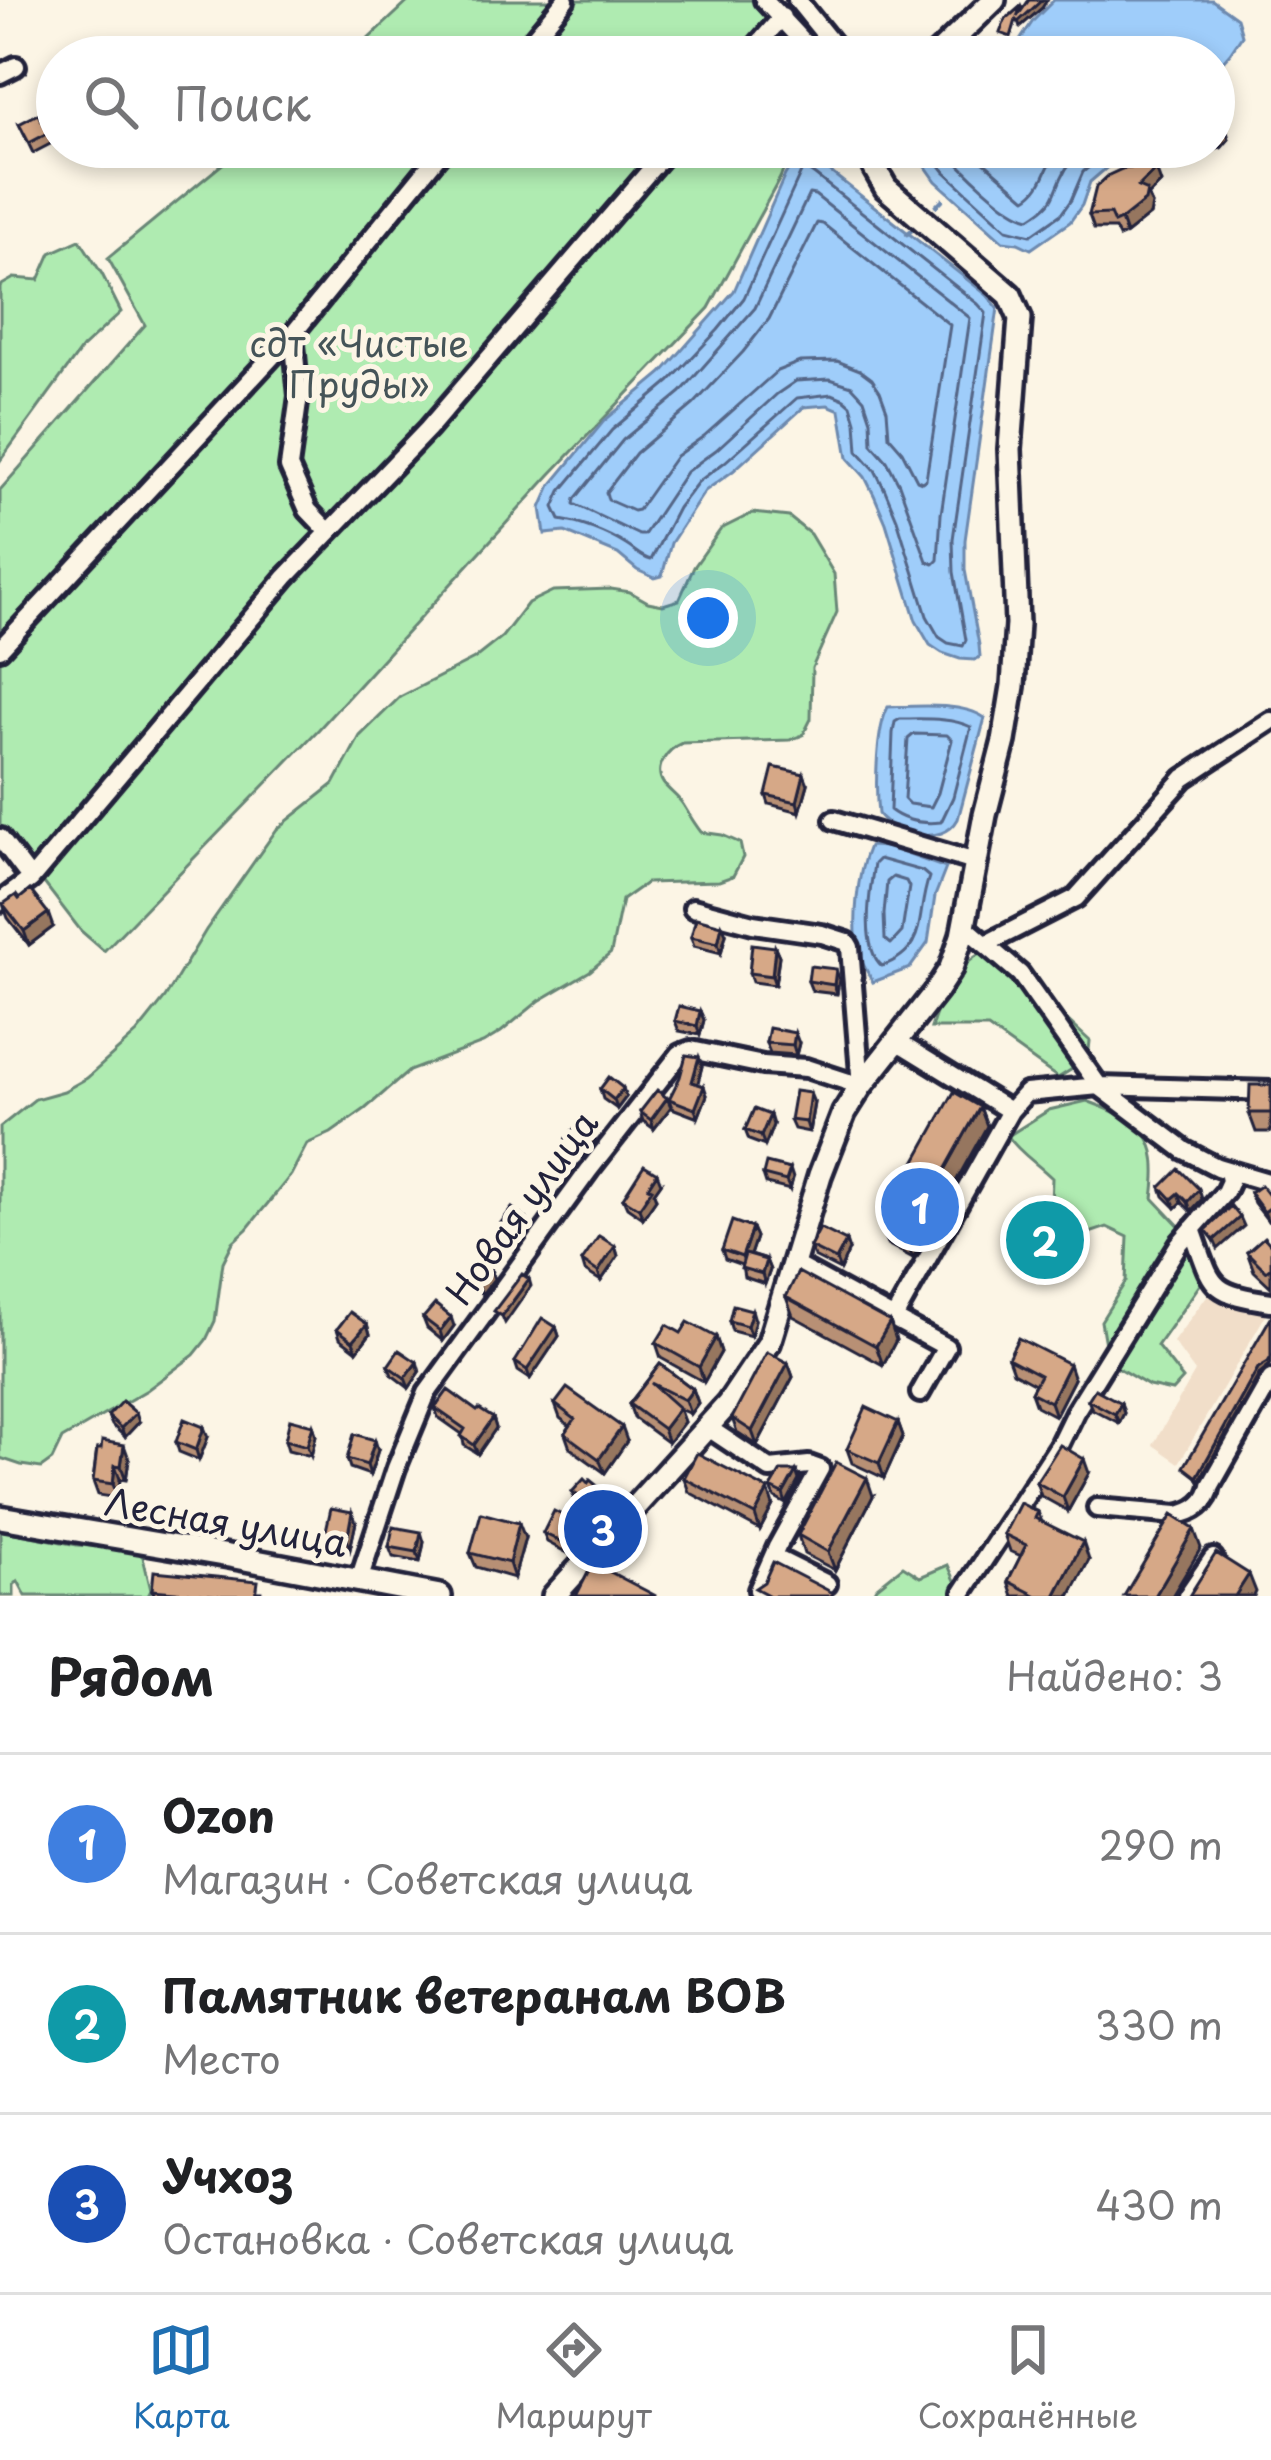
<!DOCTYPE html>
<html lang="ru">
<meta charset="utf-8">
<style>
body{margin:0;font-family:"Playpen Sans",sans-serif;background:#f2f2f2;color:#202124}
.you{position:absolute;left:708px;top:618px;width:42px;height:42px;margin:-30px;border:9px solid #fff;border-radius:50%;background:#1a73e8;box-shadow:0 0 0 18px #1a73e833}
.badge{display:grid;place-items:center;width:78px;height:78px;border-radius:50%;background:#1f6fb2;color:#fff;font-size:39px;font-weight:700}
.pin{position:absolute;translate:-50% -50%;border:6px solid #fff;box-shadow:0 3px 12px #0006}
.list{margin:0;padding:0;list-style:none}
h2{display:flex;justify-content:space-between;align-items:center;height:156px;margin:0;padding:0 48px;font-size:51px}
h2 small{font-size:39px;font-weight:400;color:#757577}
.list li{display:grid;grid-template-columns:78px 1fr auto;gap:36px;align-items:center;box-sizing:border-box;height:180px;padding:0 48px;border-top:3px solid #e0e0e0}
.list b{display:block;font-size:45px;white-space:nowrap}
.list p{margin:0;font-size:39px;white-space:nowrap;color:#757577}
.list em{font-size:39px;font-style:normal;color:#757577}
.icon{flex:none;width:66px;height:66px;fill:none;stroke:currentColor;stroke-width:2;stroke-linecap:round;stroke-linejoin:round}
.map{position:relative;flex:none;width:1271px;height:1596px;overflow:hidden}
.search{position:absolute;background:#fff;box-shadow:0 6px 18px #0003;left:36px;right:36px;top:36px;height:132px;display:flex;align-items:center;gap:30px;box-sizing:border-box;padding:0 42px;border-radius:66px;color:#757577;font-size:45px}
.sheet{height:696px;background:#fff}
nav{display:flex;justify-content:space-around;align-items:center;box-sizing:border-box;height:168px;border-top:3px solid #e0e0e0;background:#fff;font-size:33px;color:#757577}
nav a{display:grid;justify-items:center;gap:6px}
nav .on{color:#1f6fb2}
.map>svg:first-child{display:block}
.built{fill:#f1dec9}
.green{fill:#afebb1;stroke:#688676;stroke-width:3}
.water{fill:#9fcdfa;stroke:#6d89ae;stroke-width:3}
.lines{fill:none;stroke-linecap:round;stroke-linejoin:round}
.shore{stroke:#546687;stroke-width:3}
.stream{stroke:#6d89ae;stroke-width:4.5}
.minor-casing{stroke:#22223b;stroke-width:26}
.major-casing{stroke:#22223b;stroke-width:30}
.minor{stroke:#fcf5e5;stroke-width:16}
.major{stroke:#fcf5e5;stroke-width:21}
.wall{fill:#b89074;stroke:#22223b;stroke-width:3}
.shaded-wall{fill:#96765e;stroke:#22223b;stroke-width:3}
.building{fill:#d6a887;stroke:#22223b;stroke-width:3}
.labels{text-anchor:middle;stroke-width:10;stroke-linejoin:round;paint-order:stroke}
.park-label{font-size:36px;fill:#455458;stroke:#fcf5e5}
.street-label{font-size:36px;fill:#22223b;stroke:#fcf5e5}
</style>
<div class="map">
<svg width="1271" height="1596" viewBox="0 0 1271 1596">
<rect width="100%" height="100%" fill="#fcf5e5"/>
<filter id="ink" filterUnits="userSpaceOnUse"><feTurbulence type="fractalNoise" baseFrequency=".00833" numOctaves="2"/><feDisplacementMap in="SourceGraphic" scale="24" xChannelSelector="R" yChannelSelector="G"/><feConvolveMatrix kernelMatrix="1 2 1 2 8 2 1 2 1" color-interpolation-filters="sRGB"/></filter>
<g filter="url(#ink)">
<path class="built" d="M1209 1293 1268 1311 1179 1463 1153 1445 1195 1372 1173 1342Z"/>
<path class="green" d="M410 0H752L775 20 807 57H349Z
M243 147H827L791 151 780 178 709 308 550 475 319 729 104 951 81 931 0 826V490L145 325 108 258Z
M80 240 102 274 121 312 82 348 0 461V286L14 278 39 280 51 253Z
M753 513 789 517 810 534 834 574 837 612 812 668 811 719 803 735 790 740 682 743C668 749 653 767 663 783 669 791 679 797 684 806 690 816 694 823 701 832L722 835 740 843 743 857 733 876 719 881 646 883 622 900 611 953 590 971 539 1001 501 1032 483 1043 409 1071 365 1109 331 1133 307 1144 291 1175 247 1229 233 1242 223 1262 215 1321 206 1340 194 1355 147 1390 62 1439 52 1460 41 1468 21 1465 0 1458V1127L35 1099 64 1091 87 1078 137 1033 165 998 206 930 277 829 334 784 360 736 400 697 474 659 502 637 528 603 553 591 611 589 630 592 648 602 663 605 679 600 694 567 721 529Z
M987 949 1035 979 1063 1016 1090 1041 1088 1059 1058 1078 988 1028H931C944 988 951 971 987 949Z
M1087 1101C1143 1122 1162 1134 1153 1198L1200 1248 1201 1283 1157 1346 1183 1379 1172 1391 1149 1386 1108 1362 1101 1321 1126 1281 1128 1237 1107 1227 1081 1236 1051 1205 1052 1178C1037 1163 1019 1153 1008 1136L1049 1110Z
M0 1530 77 1545 135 1549 143 1557 151 1590 148 1596H26L18 1581 14 1585V1596H0Z
M948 1565 962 1596H872L877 1587 903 1566 920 1577Z"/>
<path class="water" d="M1054 0H1212L1237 18 1242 35 1230 53 1214 71V57H1009L1033 21Z
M912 147H1152L1143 158 1111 164 1090 182 1082 205 1070 222 1031 249 1018 243 1003 241 936 181Z
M798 154 814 159 823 166 987 295 998 308 965 540V570L979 645 980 657 975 660 960 659 942 653 930 645 916 621 886 523 874 495 865 477 848 458 840 410 828 405 804 407 733 471 705 491 671 543 662 576 655 578 637 570 618 554 565 532 545 534 541 508 551 485 604 421 662 373 734 291 785 175Z
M888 707C917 706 962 702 985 718L958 819C943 847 894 835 878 814 875 786 876 730 888 707Z
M869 846 887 847 946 868 935 896 928 943 910 968 873 982C869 974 862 964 859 955 852 925 857 874 869 846Z"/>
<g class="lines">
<path class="shore" d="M926 147 945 172 1007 229 1031 235 1061 214 1071 200 1083 172 1106 153 1136 147
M944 147C960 167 1006 213 1030 218 1060 200 1051 195 1066 169 1071 160 1081 154 1089 147
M967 147 1026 198C1046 187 1045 163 1061 147
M802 170H808L815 175 978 304 986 313 953 539 954 572 966 640 963 646 948 643 939 637 927 616 897 519 885 490 875 470 858 451 856 422 851 405 844 399 832 394 797 398 725 462 698 482 678 508 651 560C640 557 636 551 626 545 607 533 581 523 560 520L554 507 561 491 612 430 670 381 718 330 744 298Z
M809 194 815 195 970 318 941 514 938 560 934 564 927 561 899 484 887 461 872 444 871 420 864 399 852 386 830 379 796 381 777 394 716 450 686 472 644 535H639L574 504 575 499 623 440 681 392 755 308Z
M817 223 823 224 950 325 926 479 922 482 917 480 902 451 889 436 887 410 880 391 872 379 860 370 837 361 800 362 777 371 704 436 676 456 638 510 633 511 608 500 606 492 636 453 694 404 743 352 769 319Z
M900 719C923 719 951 717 971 727L953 797 941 822C923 824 904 821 890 810L893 733 895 722Z
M914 734 947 735 952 740 938 793 931 807 909 804 904 799 908 739Z
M879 859 922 871 929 877C915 917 929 949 882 966 860 947 870 891 874 864Z
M893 877 906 881 909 887 902 932 891 944 885 939 884 914 887 882Z"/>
<path class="stream" d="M936 206 942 200
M907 234 913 229"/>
<defs>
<path id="minor" d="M764 0 817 57
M797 0 843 57
M518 57 565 0
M747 57 782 17
M0 74 16 66
M293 334 299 396 289 467 308 510 328 531
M0 649 293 334 445 147
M834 820 975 862
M0 838 31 879 0 902
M31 879 286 577 428 429 670 147
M964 926 1020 974 1099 1086 1184 1150 1217 1167 1271 1183
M986 944 1076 898 1184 778 1271 721
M896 1041 1010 1111
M1192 1229C1213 1286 1207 1293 1271 1302
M793 1264 946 1347 920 1393
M893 1320 1010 1111 1026 1093 1099 1086 1271 1091
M707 1427 770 1469 809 1465 820 1469 777 1547 758 1590
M1097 1508 1177 1515C1194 1512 1208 1503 1211 1485L1271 1379
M773 1557 827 1584
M359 1580 396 1468 427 1393 589 1170 680 1054 691 1050 763 1065 806 1068 861 1086 850 947 847 942 822 934 753 924 693 908
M963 1592 1059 1445 1075 1412 1179 1244 1225 1192 1230 1181 1228 1171
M1187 1596 1213 1558"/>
<path id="major" d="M935 57 994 0
M0 1517 229 1556 440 1596
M554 1596 728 1404 769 1343 820 1175 844 1113 861 1086 936 991 951 968 962 936 985 815 1004 741 1013 686 1017 624 1010 449 1020 318 1010 295 886 188 874 167 873 147"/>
</defs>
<use href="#minor" class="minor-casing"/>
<use href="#major" class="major-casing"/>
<use href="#minor" class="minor"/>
<use href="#major" class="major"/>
</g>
<path class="wall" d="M1214 113 1229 139 1222 147 1211 149 1209 147H1214Z
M19 124 48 133 52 143 33 153Z
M1161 183 1148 196 1152 205 1150 215 1126 234 1119 237 1115 229H1094L1089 215Z
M808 784 800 812 769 804 766 795Z
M3 904 53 927 29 945 8 918Z
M726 934 721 953 694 946 691 937Z
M775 947 779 956 775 985 752 982 749 973Z
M839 979 837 994 812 991 808 981Z
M700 1011 704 1020 700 1035 679 1031 675 1021Z
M766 1043H799L796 1055 770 1053Z
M702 1066 697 1084 707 1095 698 1118 672 1108 669 1099Z
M1271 1085V1132H1256L1249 1113Z
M600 1089 626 1097 617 1109 603 1099Z
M814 1103 809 1132 794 1129 790 1120Z
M671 1107 654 1129 643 1121 640 1112Z
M980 1107 987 1126 913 1258 887 1244 880 1225Z
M773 1125 765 1146 749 1140 745 1130Z
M566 1139 595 1141 582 1158 569 1148Z
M763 1175 793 1178 790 1190 766 1184Z
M661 1183 654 1193 656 1199 643 1218 627 1207 623 1198Z
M1161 1187 1202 1199 1191 1211 1182 1202 1176 1208 1164 1196Z
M1250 1193 1271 1198V1219L1268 1221 1254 1203Z
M500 1224 530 1229 519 1245 503 1234Z
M752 1228 756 1237 750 1255 766 1260 770 1270 765 1284 744 1277 742 1265 725 1259 722 1250Z
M1271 1245V1287L1254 1271 1247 1252Z
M615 1246 618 1256 601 1281 585 1271 582 1261Z
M810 1247 849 1250 840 1270 814 1257Z
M469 1277 494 1279 482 1294 472 1286Z
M786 1297 890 1322 896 1340 883 1365 793 1316Z
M423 1318 454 1326 443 1341 427 1328Z
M755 1320 751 1336 732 1331 729 1321Z
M367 1324 370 1334 357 1351 340 1338 337 1329Z
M556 1327 559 1336 530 1379 518 1371 515 1362Z
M681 1333 716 1337 721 1352 704 1382 661 1358 656 1343Z
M1008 1358 1074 1379 1055 1416 1036 1406 1031 1392 1035 1384 1013 1372Z
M788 1363 793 1377 757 1445 737 1432 732 1418Z
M660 1364 693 1389 698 1403 690 1414 679 1409 684 1422 668 1443 634 1418 629 1404Z
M388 1366 420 1372 409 1388 392 1375Z
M1088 1400 1121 1403 1124 1413 1119 1423 1092 1409Z
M555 1404 627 1441 605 1473 570 1448 565 1434 570 1426 560 1418Z
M435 1408 477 1411 493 1418 496 1428 478 1454 464 1445 462 1434 438 1417Z
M108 1416 139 1422 125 1437 112 1425Z
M898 1422 903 1436 884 1478 852 1463 847 1449Z
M313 1425 316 1435 311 1456 288 1450 285 1440Z
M208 1437 199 1460 179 1452 176 1442Z
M97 1449 129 1459 126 1480 120 1479 118 1498 98 1495 93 1481Z
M378 1450 370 1475 350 1468 347 1459Z
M796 1471 799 1480 786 1504 775 1498 771 1488Z
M1089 1473 1068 1511 1041 1496 1036 1482Z
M684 1478 773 1505 760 1530 689 1492Z
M572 1492 606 1493 609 1502 593 1522 577 1508Z
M873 1496 835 1570 804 1554 798 1535Z
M1038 1512 1042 1522 1089 1560 1070 1596H1013L1008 1581 1021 1556 1010 1551 1004 1534Z
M356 1522 350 1549 329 1544 325 1535Z
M543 1533H583L571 1555 547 1542Z
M525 1538 514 1578 476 1567 470 1553Z
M424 1542 420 1562 393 1557 389 1547Z
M152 1590 262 1592V1596H155Z"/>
<path class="shaded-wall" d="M1042 0H1047L1042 8 1020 27 1017 17 1021 6 1023 11Z
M1223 118 1229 139 1222 147 1219 138Z
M1156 169 1161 183 1148 196 1152 205 1150 215 1126 234 1121 220 1138 187Z
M804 774 808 784 800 812 797 802Z
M48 913 53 927 29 945 24 931Z
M722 925 726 934 721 953 718 943Z
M775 947 779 956 775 985 772 976Z
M836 969 839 979 837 994 834 985Z
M700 1011 704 1020 700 1035 697 1026Z
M795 1033 799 1043 796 1055 793 1045Z
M699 1057 702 1066 696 1091 692 1082Z
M704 1086 707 1095 698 1118 695 1109Z
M623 1088 626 1097 617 1109 614 1100Z
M810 1093 814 1103 809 1132 806 1122Z
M667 1098 671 1107 654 1129 651 1120Z
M980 1107 987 1126 913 1258 906 1240Z
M770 1115 773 1125 765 1146 761 1136Z
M592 1131 595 1141 582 1158 578 1149Z
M790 1169 793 1178 790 1190 786 1181Z
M657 1173 661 1183 654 1193 656 1199 643 1218 639 1208 648 1187Z
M1199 1189 1202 1199 1191 1211 1188 1202Z
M1179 1193 1182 1202 1176 1208 1172 1199Z
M1271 1207V1219L1268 1221 1264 1212Z
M1240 1217 1244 1226 1218 1249 1214 1240Z
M527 1220 530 1229 519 1245 515 1236Z
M752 1228 756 1237 746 1267 742 1257Z
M846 1241 849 1250 840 1270 836 1260Z
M615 1246 618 1256 601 1281 598 1272Z
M766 1260 770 1270 765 1284 762 1274Z
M491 1269 494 1279 482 1294 478 1285Z
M529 1279 531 1286 505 1323 502 1316Z
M752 1310 755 1320 751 1336 747 1326Z
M451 1317 454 1326 443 1341 440 1331Z
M890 1322 896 1340 883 1365 876 1346Z
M367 1324 370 1334 357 1351 353 1341Z
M556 1327 559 1336 530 1379 527 1370Z
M716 1337 721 1352 704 1382 699 1367Z
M1271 1357V1364L1260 1373 1199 1482 1197 1477 1258 1368Z
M417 1362 420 1372 409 1388 405 1378Z
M788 1363 793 1377 757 1445 752 1431Z
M1069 1364 1074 1379 1055 1416 1050 1402Z
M693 1389 698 1403 690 1414 685 1400Z
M1121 1403 1124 1413 1119 1423 1115 1414Z
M679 1408 684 1422 668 1443 663 1429Z
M136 1413 139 1422 125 1437 121 1428Z
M493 1418 496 1428 478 1454 474 1445Z
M898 1422 903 1436 884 1478 879 1463Z
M313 1425 316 1435 311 1456 307 1446Z
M204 1427 208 1437 199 1460 196 1450Z
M622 1427 627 1441 605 1473 599 1459Z
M375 1440 378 1450 370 1475 367 1465Z
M124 1445 129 1459 126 1480 121 1466Z
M1084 1459 1089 1473 1068 1511 1063 1497Z
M115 1465 120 1479 118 1498 113 1484Z
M796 1471 799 1480 786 1504 783 1494Z
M867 1478 873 1496 835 1570 828 1552Z
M768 1490 773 1505 760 1530 755 1515Z
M606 1493 609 1502 593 1522 589 1512Z
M352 1512 356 1522 350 1549 347 1539Z
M519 1523 525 1538 514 1578 509 1563Z
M580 1524 583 1533 571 1555 568 1545Z
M1194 1529 1201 1548 1172 1596H1155Z
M421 1532 424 1542 420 1562 417 1552Z
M1083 1542 1089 1560 1070 1596H1055Z
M1249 1574 1256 1592 1254 1596H1235Z"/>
<path class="building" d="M1029 0H1042L1018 22 1016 20 1011 37 1000 33 1005 20 1021 6 1017 17Z
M1214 113 1223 118 1226 130 1219 138H1214Z
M38 114 48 133 29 143 19 124Z
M1143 158H1148L1156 169 1138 187 1147 191 1145 201 1121 220 1114 223 1110 214 1089 215 1096 187 1109 175 1122 169 1131 168Z
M773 767 804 774 797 802 766 795Z
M30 890 48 913 24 931 3 904 16 895 19 899Z
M696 918 722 925 718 943 691 937Z
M752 944 775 947 772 976 749 973Z
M810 966 836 969 834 985 808 981Z
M679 1006 700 1011 697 1026 675 1021Z
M769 1028 795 1033 793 1045 766 1043Z
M686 1055 699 1057 692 1082 704 1086 695 1109 669 1099 680 1077Z
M609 1077 623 1088 614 1100 600 1089Z
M1250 1085H1271V1113H1249Z
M657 1090 667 1098 651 1120 640 1112Z
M795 1091 810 1093 806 1122 790 1120Z
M954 1092 980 1107 906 1240 880 1225Z
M754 1109 770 1115 761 1136 745 1130Z
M579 1122 592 1131 578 1149 566 1139Z
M766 1163 790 1169 786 1181 763 1175Z
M644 1165 657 1173 648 1187 652 1189 639 1208 623 1198Z
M1179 1169 1199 1189 1188 1202 1179 1193 1172 1199 1161 1187Z
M1261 1185 1271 1198V1207L1264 1212 1250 1193Z
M1231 1206 1240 1217 1214 1240 1206 1230Z
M512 1208 527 1220 515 1236 500 1224Z
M732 1221 752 1228 742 1257 722 1250Z
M820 1228 846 1241 836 1260 810 1247Z
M599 1236 615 1246 598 1272 582 1261Z
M1264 1237 1271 1245V1267L1266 1271 1247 1252Z
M745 1254 766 1260 762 1274 741 1268Z
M481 1262 491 1269 478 1285 469 1277Z
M798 1272 890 1322 876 1346 786 1297Z
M522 1274 529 1279 502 1316 494 1311Z
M435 1304 451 1317 440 1331 423 1318Z
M733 1305 752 1310 747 1326 729 1321Z
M350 1312 367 1324 353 1341 337 1329Z
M1271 1317V1357L1268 1362 1258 1368 1197 1477 1184 1467Z
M542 1318 556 1327 527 1370 515 1362Z
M688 1322 716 1337 699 1367 656 1343 667 1325 681 1333Z
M1018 1338 1069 1364 1050 1402 1031 1392 1040 1375 1008 1358Z
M399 1350 417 1362 405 1378 388 1366Z
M767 1352 788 1363 752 1431 732 1418Z
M660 1364 693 1389 685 1400 651 1383 679 1408 663 1429 629 1404Z
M567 1388 622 1427 599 1459 565 1434 575 1419 555 1404Z
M1095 1389 1121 1403 1115 1414 1088 1400Z
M448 1390 477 1411 479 1409 493 1418 474 1445 461 1436 465 1429 435 1408Z
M122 1401 136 1413 121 1428 108 1416Z
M866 1407 898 1422 879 1463 847 1449Z
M184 1419 204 1427 196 1450 176 1442Z
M290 1419 313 1425 307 1446 285 1440Z
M354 1434 375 1440 367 1465 347 1459Z
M102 1441 124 1445 121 1466 115 1465 113 1484 93 1481 97 1449H101Z
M1060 1445 1084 1459 1063 1497 1036 1482Z
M697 1453 768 1490 755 1515 684 1478Z
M836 1462 867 1478 828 1552 798 1535Z
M781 1471H796L783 1494 771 1488Z
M584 1479 588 1483 590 1480 606 1493 589 1512 574 1499 577 1495 572 1492Z
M1020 1503 1038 1512 1035 1518 1083 1542 1055 1596H1037L1008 1581 1026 1545 1004 1534Z
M331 1508 352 1512 347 1539 325 1535Z
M554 1511 580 1524 568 1545 543 1533Z
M481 1513 519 1523 509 1563 470 1553Z
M1172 1515 1194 1529 1155 1596H1124Z
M393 1527 421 1532 417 1552 389 1547Z
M1216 1553 1249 1574 1235 1596H1189Z
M773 1562 833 1593 831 1596H770L755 1588 764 1582Z
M593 1563 656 1596H576Z
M154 1571 258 1581 256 1596H221L152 1590Z"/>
</g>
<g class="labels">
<g class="park-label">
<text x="359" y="357">сдт «Чистые<tspan x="359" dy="41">Пруды»</tspan></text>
</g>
<g class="street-label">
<text transform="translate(522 1208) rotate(-54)" y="13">Новая улица</text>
<text transform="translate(226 1523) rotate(10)" y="13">Лесная улица</text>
</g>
</g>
</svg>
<div class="you"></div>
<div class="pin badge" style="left:920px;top:1207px;background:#3f7fe0">1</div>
<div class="pin badge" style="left:1045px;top:1240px;background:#0f9aa8">2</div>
<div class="pin badge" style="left:603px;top:1529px;background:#1a4fb4">3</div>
<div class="search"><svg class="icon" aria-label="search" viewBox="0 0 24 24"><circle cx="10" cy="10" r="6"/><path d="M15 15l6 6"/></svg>Поиск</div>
</div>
<section class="sheet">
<h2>Рядом<small>Найдено: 3</small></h2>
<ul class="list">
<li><span class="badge" style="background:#3f7fe0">1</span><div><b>Ozon</b><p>Магазин · Советская улица</p></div><em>290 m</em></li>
<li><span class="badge" style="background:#0f9aa8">2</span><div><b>Памятник ветеранам ВОВ</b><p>Место</p></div><em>330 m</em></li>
<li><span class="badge" style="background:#1a4fb4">3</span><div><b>Учхоз</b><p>Остановка · Советская улица</p></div><em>430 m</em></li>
</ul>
</section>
<nav>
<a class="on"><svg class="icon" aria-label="map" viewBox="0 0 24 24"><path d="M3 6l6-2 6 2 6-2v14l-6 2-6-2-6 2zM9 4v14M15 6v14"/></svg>Карта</a>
<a><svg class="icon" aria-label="directions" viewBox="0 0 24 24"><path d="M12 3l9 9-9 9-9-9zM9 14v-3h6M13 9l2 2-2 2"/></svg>Маршрут</a>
<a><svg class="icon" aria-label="saved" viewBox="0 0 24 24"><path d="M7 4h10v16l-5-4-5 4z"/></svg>Сохранённые</a>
</nav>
